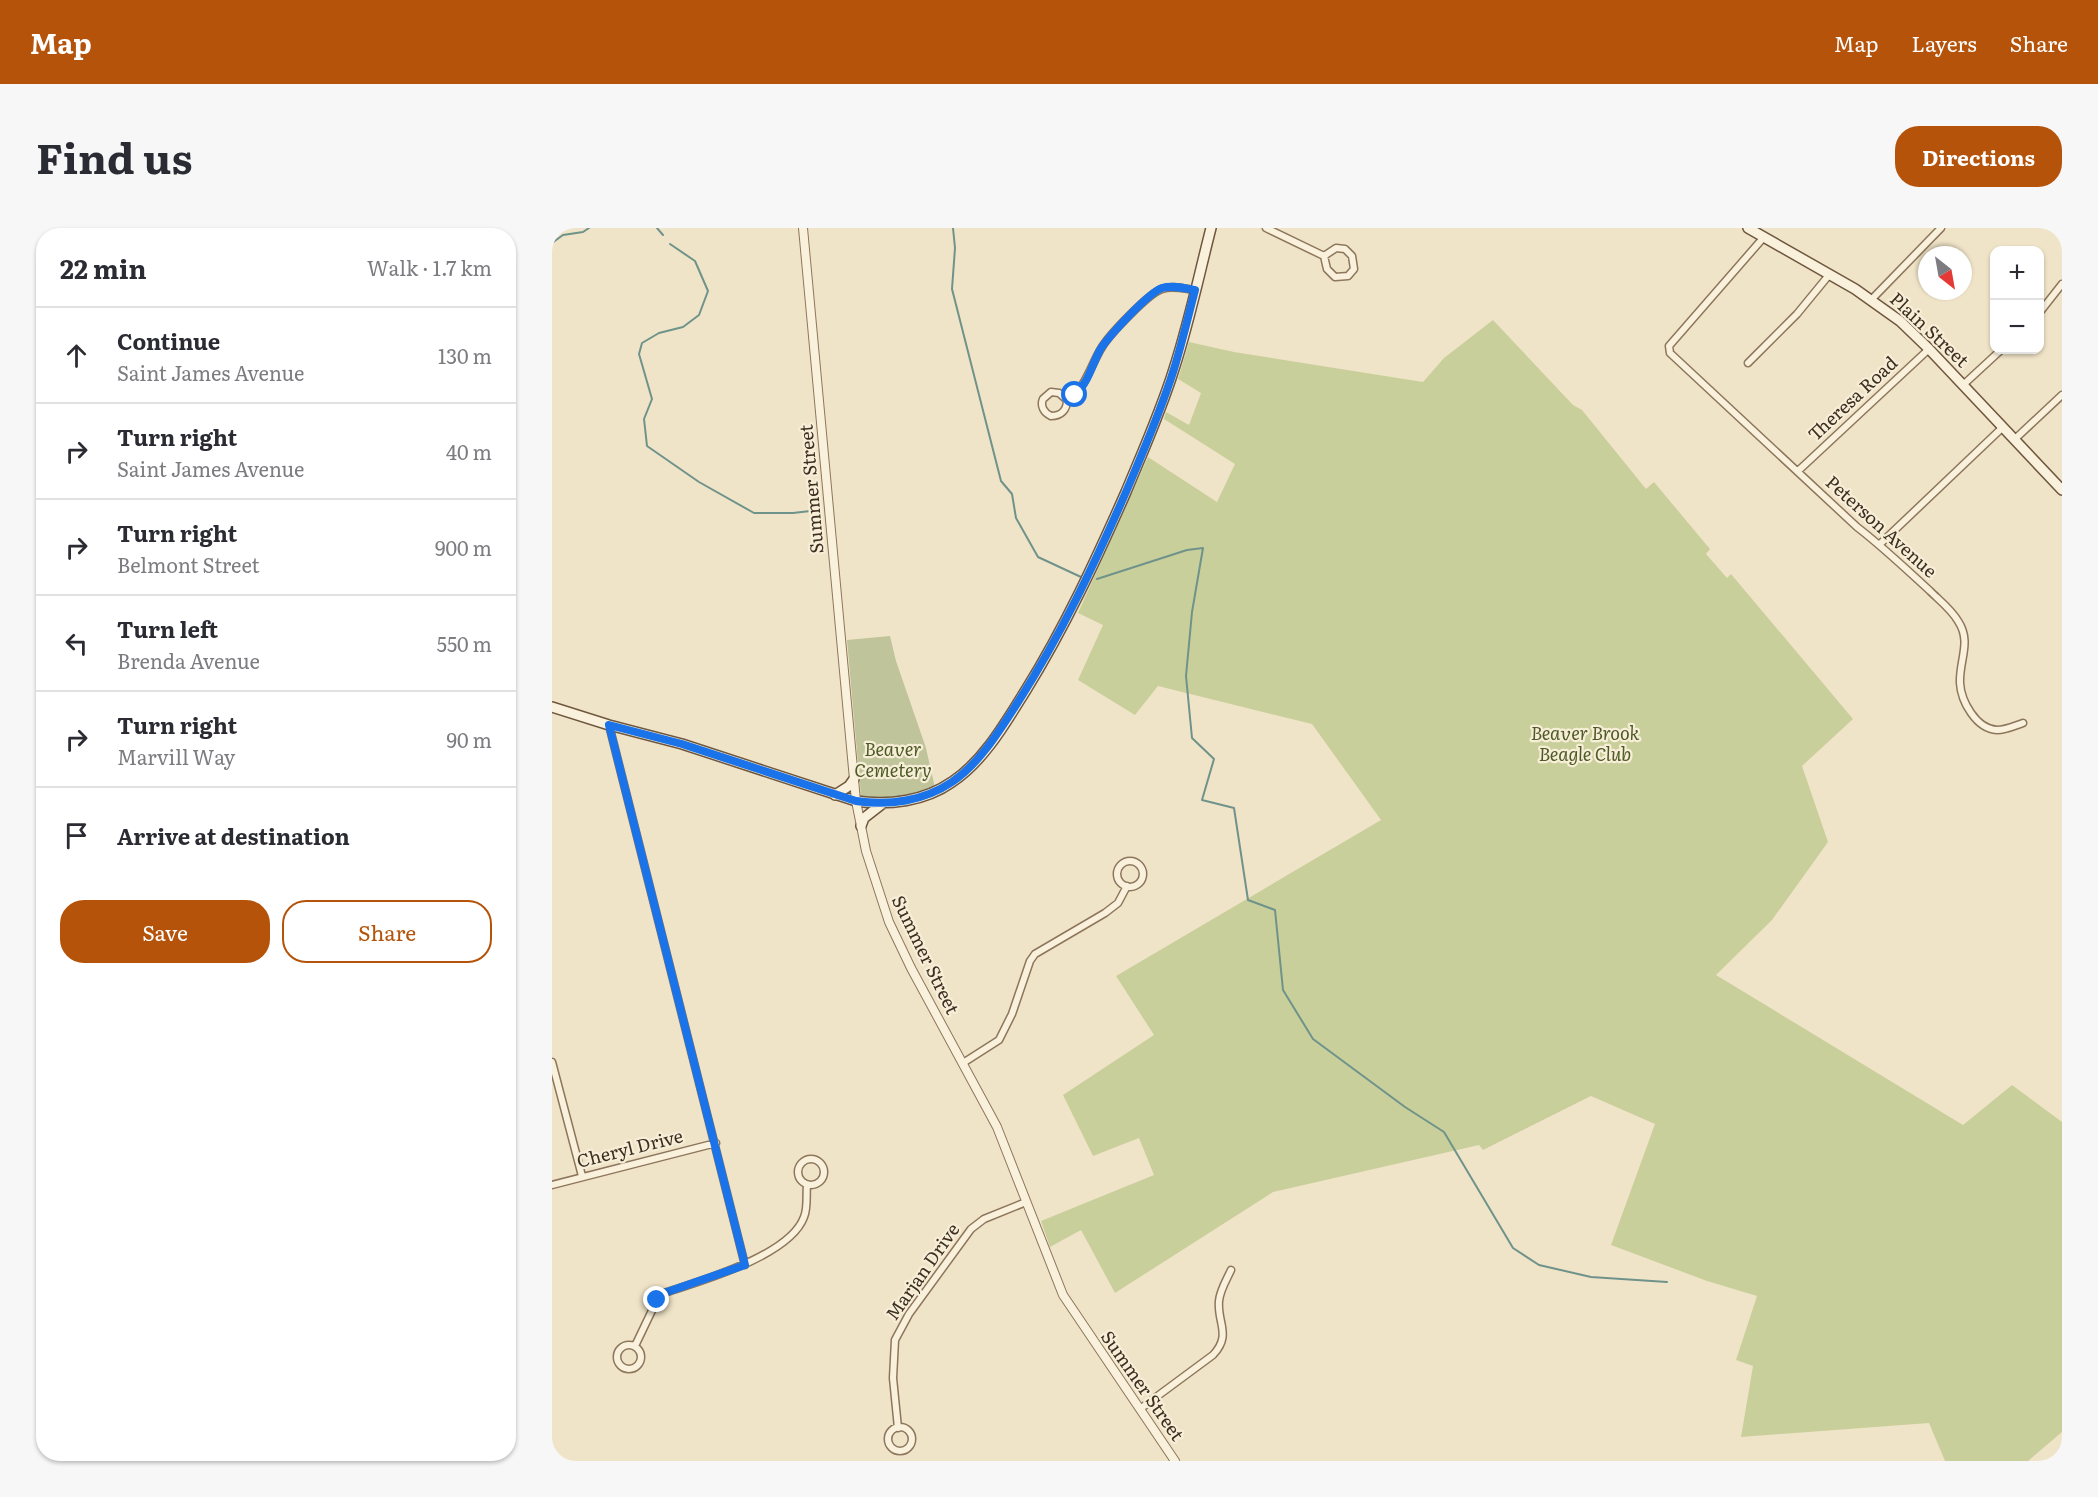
<!DOCTYPE html>
<meta charset="utf-8">
<style>
body{margin:0;font-family:Literata,serif;background:#f7f7f7;color:#2b2b33}
.controls{position:absolute;right:18px;top:18px;display:grid;overflow:hidden;border-radius:12px;box-shadow:0 2px 4px #0004}
.controls button{width:54px;height:54px;display:grid;place-items:center;padding:0;border:0;border-bottom:2px solid #e1e1e2;background:#fff;color:#2b2b33;font:30px sans-serif}
.compass{position:absolute;left:1366px;top:18px;width:54px;height:54px;border-radius:50%;background:#fff;box-shadow:0 2px 4px #0004;rotate:149deg}
.stop{position:absolute;width:18px;height:18px;margin:-14px;border:4px solid #1a73e8;border-radius:50%;background:#fff}
.stop.end{background:#1a73e8;border-color:#fff;box-shadow:0 2px 6px #0008}
.list{margin:0;padding:0;list-style:none}
h2{display:flex;justify-content:space-between;align-items:center;height:78px;margin:0;padding:0 24px;font-size:26px}
h2 small{font-size:20px;font-weight:400;color:#7c7c81}
.list li{display:grid;grid-template-columns:39px 1fr auto;gap:18px;align-items:center;box-sizing:border-box;height:96px;padding:0 24px;border-top:2px solid #e1e1e2}
.list b{display:block;font-size:22px;white-space:nowrap}
.list p{margin:0;font-size:20px;white-space:nowrap;color:#7c7c81}
.list em{font-size:20px;font-style:normal;color:#7c7c81}
.actions{display:flex;gap:12px;padding:18px 24px}
.actions a{flex:1;padding:14px 0;border:2px solid #b45309;border-radius:24px;text-align:center;font-size:21px;color:#b45309}
.actions .main{background:#b45309;color:#fff}
.icon{flex:none;width:33px;height:33px;fill:none;stroke:currentColor;stroke-width:2;stroke-linecap:round;stroke-linejoin:round}
.map{position:relative;flex:none;width:1510px;height:1233px;overflow:hidden;border-radius:24px}
header{display:flex;align-items:center;gap:36px;box-sizing:border-box;height:84px;padding:0 30px;background:#b45309;color:#fff}
header strong{font-size:28px}
nav{display:flex;gap:33px;margin-inline-start:auto;font-size:21px}
.intro{display:flex;align-items:center;justify-content:space-between;box-sizing:border-box;height:144px;padding:0 36px}
h1{margin:0;font-size:42px}
.button{padding:15px 27px;border-radius:24px;background:#b45309;color:#fff;font-size:21px;font-weight:700}
main{display:flex;gap:36px;padding:0 36px}
aside{flex:1;background:#fff;border-radius:24px;box-shadow:0 2px 4px #0004}
.map>svg:first-child{display:block}
.green{fill:#c9cf9b}
.cemetery{fill:#bfc49a}
.lines{fill:none;stroke-linecap:round;stroke-linejoin:round}
.stream{stroke:#6f938a;stroke-width:2}
.minor-casing{stroke:#8d765c;stroke-width:9}
.tertiary-casing{stroke:#8d765c;stroke-width:10}
.secondary-casing{stroke:#6f573f;stroke-width:12}
.minor{stroke:#faf1dc;stroke-width:6}
.tertiary{stroke:#faf1dc;stroke-width:8}
.secondary{stroke:#faf1dc;stroke-width:9}
.route{stroke:#1a73e8;stroke-width:8}
.labels{text-anchor:middle;stroke-width:4.5;stroke-linejoin:round;paint-order:stroke}
.street-label{font-size:18px;fill:#3d2e20;stroke:#f7eed8}
.park-label{font-size:18px;font-style:italic;fill:#4d5a26;stroke:#f7eed8}
</style>
<header>
<strong>Map</strong>
<nav><a>Map</a><a>Layers</a><a>Share</a></nav>
</header>
<div class="intro"><h1>Find us</h1><a class="button">Directions</a></div>
<main>
<aside>
<h2>22 min<small>Walk · 1.7 km</small></h2>
<ul class="list">
<li><svg class="icon" aria-label="ahead" viewBox="0 0 24 24"><path d="M12 20V5M6 11l6-6 6 6"/></svg><div><b>Continue</b><p>Saint James Avenue</p></div><em>130 m</em></li>
<li><svg class="icon" aria-label="right" viewBox="0 0 24 24"><path d="M7 20v-9h11M14 6l5 5-5 5"/></svg><div><b>Turn right</b><p>Saint James Avenue</p></div><em>40 m</em></li>
<li><svg class="icon" aria-label="right" viewBox="0 0 24 24"><path d="M7 20v-9h11M14 6l5 5-5 5"/></svg><div><b>Turn right</b><p>Belmont Street</p></div><em>900 m</em></li>
<li><svg class="icon" aria-label="left" viewBox="0 0 24 24"><path d="M17 20v-9H6M10 6l-5 5 5 5"/></svg><div><b>Turn left</b><p>Brenda Avenue</p></div><em>550 m</em></li>
<li><svg class="icon" aria-label="right" viewBox="0 0 24 24"><path d="M7 20v-9h11M14 6l5 5-5 5"/></svg><div><b>Turn right</b><p>Marvill Way</p></div><em>90 m</em></li>
<li><svg class="icon" aria-label="arrive" viewBox="0 0 24 24"><path d="M6 21V4h12l-3 4 3 4H6"/></svg><div><b>Arrive at destination</b></div></li>
</ul>
<div class="actions"><a class="main">Save</a><a>Share</a></div>
</aside>
<div class="map">
<svg width="1510" height="1233" viewBox="0 0 1510 1233">
<rect width="100%" height="100%" fill="#f0e4c8"/>
<path class="green" d="M941 92 1021 177 1030 182 1094 261 1102 254 1158 321 1154 326 1175 350 1179 346 1301 491 1250 538 1276 614 1220 692 1164 747 1411 897 1460 857 1510 894V1204L1476 1233H1393L1377 1195 1189 1209 1201 1138 1184 1132 1205 1068 1155 1053 1059 1017 1103 896 1039 868 931 922 927 917 721 964 563 1065 529 1002 498 1019 489 993 602 947 587 910 541 928 511 867 602 807 564 748 829 592 760 496 606 458 583 487 526 452 551 397 526 385 596 229 665 274 683 236 612 191 614 184 637 197 649 165 626 151 637 114 682 124 871 154 892 130Z"/>
<path class="cemetery" d="M338 408 344 433 374 520 383 560 381 562 351 569 314 571 309 568 295 412Z"/>
<g class="lines">
<path class="stream" d="M105 0 111 7
M401 0 403 20 400 61 449 253 460 266 464 290 486 329 529 349
M0 15 11 7 31 4 37 0
M118 16 143 33 156 63 147 87 131 99 107 105 90 115 87 126 100 171 92 191 95 218 147 254 202 285H241L267 282
M545 351 635 322 651 320 640 384 634 448 640 510 662 531 650 572 682 580 696 672 723 682 731 762 761 811 853 879 892 904 961 1020 987 1037 1039 1049 1115 1054"/>
<defs>
<path id="minor" d="M714 0 772 28
M1212 9 1117 118 1118 125 1305 299C1331 319 1354 341 1378 363 1387 372 1399 381 1406 393 1420 414 1407 432 1408 455 1409 473 1424 501 1445 502 1454 502 1462 498 1471 495
M784 20 793 21 800 28 802 41 796 48 783 49 775 41 772 28Z
M1319 72 1389 0
M1488 84 1510 56
M1196 135 1245 86 1277 47
M1411 157 1449 122
M515 172 507 165 499 164 491 171C488 178 492 185 499 188 509 188 515 182 515 172 535 159 538 138 550 119 558 106 597 65 610 61 620 57 633 61 643 62
M1463 211 1510 167
M1246 243 1377 121
M1328 316 1451 199
M57 497 193 1037
M565 646a13 13 0 1 1 26 0a13 13 0 1 1-26 0Z
M0 834 30 948
M411 835 447 812 460 786 478 733 483 726 553 685 566 675 575 658
M246 944a13 13 0 1 1 26 0a13 13 0 1 1-26 0Z
M0 957 164 915
M65 1129a12 12 0 1 1 24 0a12 12 0 1 1-24 0Z
M83 1118 105 1072 112 1065C148 1053 238 1028 252 989 256 980 254 966 255 957
M588 1181 661 1127C680 1107 665 1095 667 1073 668 1062 675 1051 679 1042
M336 1211a12 12 0 1 1 24 0a12 12 0 1 1-24 0Z
M346 1200 341 1150 343 1112 357 1086 419 1001 432 991 474 974"/>
<path id="tertiary" d="M251 0 304 573 314 623 337 694 359 740 445 899 511 1067 623 1233"/>
<path id="secondary" d="M1196 0 1303 61 1348 93 1377 121 1510 262
M0 479 57 497 130 516 304 573C337 578 373 573 400 554 432 533 454 494 474 462 513 399 544 332 574 264 591 223 609 183 622 141 637 95 647 47 659 0
M283 567 297 558 302 551
M309 598 312 590 330 576"/>
</defs>
<use href="#minor" class="minor-casing"/>
<use href="#tertiary" class="tertiary-casing"/>
<use href="#secondary" class="secondary-casing"/>
<use href="#minor" class="minor"/>
<use href="#tertiary" class="tertiary"/>
<use href="#secondary" class="secondary"/>
</g>
<g class="lines">
<path class="route" d="M105 1072 112 1065 193 1037 57 497 130 516 304 573C337 578 372 573 400 554 428 535 448 502 466 474 509 407 542 337 574 264 591 224 609 183 622 141 630 115 636 89 643 62 633 60 620 57 610 60 596 65 556 109 548 122 540 137 536 155 523 167"/>
</g>
<g class="labels">
<g class="street-label">
<text transform="translate(1377 102) rotate(43)" y="6">Plain Street</text>
<text transform="translate(1301 171) rotate(-43)" y="6">Theresa Road</text>
<text transform="translate(260 261) rotate(-95)" y="6">Summer Street</text>
<text transform="translate(1329 299) rotate(42)" y="6">Peterson Avenue</text>
<text transform="translate(373 727) rotate(64)" y="6">Summer Street</text>
<text transform="translate(78 921) rotate(-14)" y="6">Cheryl Drive</text>
<text transform="translate(371 1044) rotate(-55)" y="6">Marjan Drive</text>
<text transform="translate(590 1158) rotate(55)" y="6">Summer Street</text>
</g>
<g class="park-label">
<text x="1033" y="512">Beaver Brook<tspan x="1033" dy="21">Beagle Club</tspan></text>
<text x="341" y="528">Beaver<tspan x="341" dy="21">Cemetery</tspan></text>
</g>
</g>
</svg>
<div class="controls">
<button>+</button>
<button>−</button>
</div>
<svg class="compass" viewBox="-18 -18 36 36"><path d="M0-13l5 13h-10z" fill="#e53935"/><path d="M0 13l5-13h-10z" fill="#7c7c81"/></svg>
<div class="stop" style="left:523px;top:167px"></div>
<div class="stop end" style="left:105px;top:1072px"></div>
</div>
</main>
